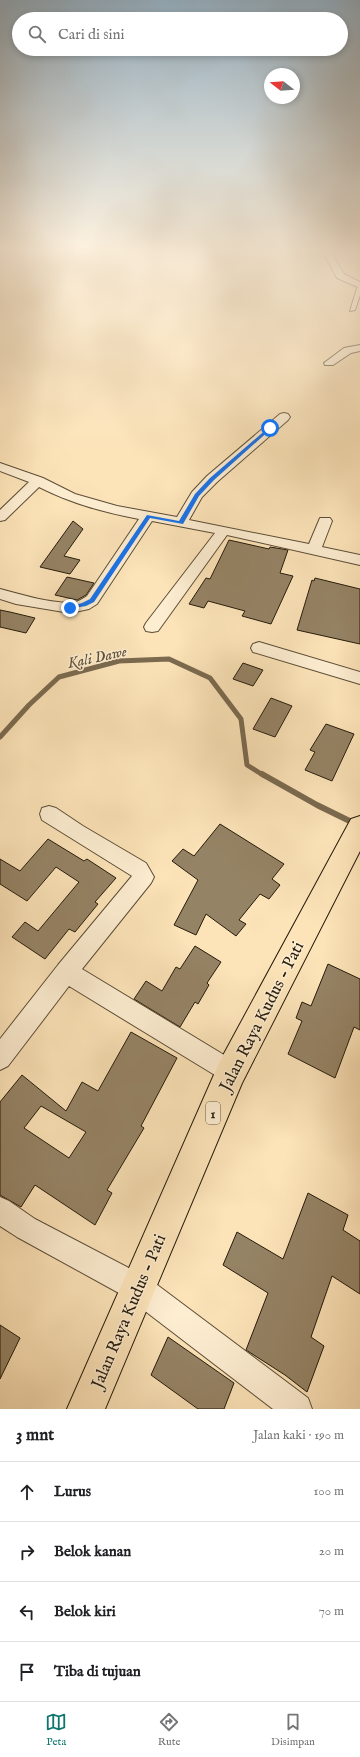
<!DOCTYPE html>
<html lang="id">
<meta charset="utf-8">
<style>
body{margin:0;font-family:"IM FELL English",serif;background:#f6f6f6;color:#202124}
.compass{position:absolute;left:264px;top:68px;width:36px;height:36px;border-radius:50%;background:#fff;box-shadow:0 2px 6px #0003;rotate:287deg}
.stop{position:absolute;width:12px;height:12px;margin:-9px;border:3px solid #1a73e8;border-radius:50%;background:#fff}
.stop.end{background:#1a73e8;border-color:#fff;box-shadow:0 1px 4px #0008}
.list{margin:0;padding:0;list-style:none}
h2{display:flex;justify-content:space-between;align-items:center;height:52px;margin:0;padding:0 16px;font-size:17px}
h2 small{font-size:13px;font-weight:400;color:#757577}
.list li{display:grid;grid-template-columns:26px 1fr auto;gap:12px;align-items:center;box-sizing:border-box;height:60px;padding:0 16px;border-top:1px solid #e0e0e0}
.list b{display:block;font-size:15px;white-space:nowrap}
.list em{font-size:13px;font-style:normal;color:#757577}
.icon{flex:none;width:22px;height:22px;fill:none;stroke:currentColor;stroke-width:2;stroke-linecap:round;stroke-linejoin:round}
.map{position:relative;flex:none;width:360px;height:1409px;overflow:hidden}
.search{position:absolute;background:#fff;box-shadow:0 2px 6px #0003;left:12px;right:12px;top:12px;height:44px;display:flex;align-items:center;gap:10px;box-sizing:border-box;padding:0 14px;border-radius:22px;color:#757577;font-size:15px}
.sheet{height:292px;background:#fff}
nav{display:flex;justify-content:space-around;align-items:center;box-sizing:border-box;height:56px;border-top:1px solid #e0e0e0;background:#fff;font-size:11px;color:#757577}
nav a{display:grid;justify-items:center;gap:2px}
nav .on{color:#0f766e}
.map>svg:first-child{display:block}
.lines{fill:none;stroke-linecap:round;stroke-linejoin:round}
.stream-far1{stroke:#7b6a4f;stroke-width:5}
.stream{stroke:#7b6a4f;stroke-width:6}
.building{fill:#958365;stroke:#261b0b;fill-rule:evenodd}
.service-casing{stroke:#5c4d36;stroke-width:2}
.minor-casing{stroke:#5c4d36;stroke-width:2}
.trunk-casing{stroke:#261b0b;stroke-width:2}
.service{fill:#fdedd1;fill-rule:evenodd}
.minor{fill:#fdedd1;fill-rule:evenodd}
.trunk{fill:#fce3b8;fill-rule:evenodd}
.route{fill:#1a73e8}
.labels{text-anchor:middle;stroke-width:3;stroke-linejoin:round;paint-order:stroke}
.shield{fill:#fdedd1;stroke:#665a46;stroke-width:1}
.shield-label{font-size:13px;font-weight:bold;fill:#261b0b}
.water-label{font-size:15px;font-style:italic;fill:#5e5039;stroke:#fdedd1}
.near-street-label{font-size:17px;fill:#261b0b;stroke:#fdedd1}
</style>
<div class="map">
<svg width="360" height="1409" viewBox="0 0 360 1409">
<rect width="100%" height="100%" fill="#fce3b8"/>
<filter id="stains"><feTurbulence type="fractalNoise" baseFrequency=".005" numOctaves="4"/><feColorMatrix values="0 0 0 0 .2 0 0 0 0 .09 0 0 0 0 .02 0 0 0 .5 -.17"/></filter>
<radialGradient id="worn" r=".72"><stop offset=".6" stop-color="#630" stop-opacity="0"/><stop offset="1" stop-color="#630" stop-opacity=".3"/></radialGradient>
<g class="lines">
<path class="stream-far1" d="M0 737 29 705 59 677 119 661 169 659 210 678 241 719 247 765 263 775"/>
<path class="stream" d="M262 774 317 805 360 826"/>
</g>
<path class="building" d="M73 521 83 529 64 556 80 560 70 574 40 567Z
M229 540 269 549 270 547 288 550 280 573 293 576 271 624 242 616 245 611 208 601 204 608 189 604 206 578 210 579Z
M67 577 94 583 86 595 77 600 55 595Z
M315 578 360 589V644L297 630 312 580 314 581Z
M0 610 10 612 35 618 26 633 0 627Z
M243 663 263 670 253 686 233 679Z
M271 698 292 706 275 737 253 729Z
M326 724 354 734 332 781 305 770 315 752 310 750Z
M220 824 284 864 272 879 280 885 269 899 260 894 239 920 246 924 236 936 206 914 196 935 174 925 198 880 172 861 183 849 194 856Z
M48 839 84 861 87 859 116 878 95 902 98 904 75 932 69 929 45 959 12 937 25 922 38 931 79 882 56 867 27 901 0 884V859L20 871Z
M195 946 221 962 207 983 209 985 198 1004 195 1002 180 1027 134 999 146 981 162 991 176 967 180 969Z
M328 964 360 979V1030L354 1027 335 1078 288 1054 302 1021 296 1018 302 1002 311 1006Z
M131 1032 177 1058 141 1126 144 1128 107 1190 112 1193 95 1225 35 1185 21 1207 0 1195V1102L22 1075 66 1111 82 1082 98 1091ZM41 1106 86 1132 69 1158 24 1128Z
M308 1193 348 1215 343 1230 360 1241V1294L332 1276 311 1337 324 1346 307 1392 285 1375 246 1350 268 1293 223 1265 237 1232 283 1259Z
M0 1325 20 1338 0 1379Z
M168 1337 234 1383 224 1409H198L151 1375Z"/>
<g class="lines">
<defs>
<path id="service" d="M360 286V295L355 310 350 311 357 288Z"/>
<path id="minor" d="M324 251H332V254L344 274 360 282V288L337 278 324 254Z
M360 345V351L351 353 333 365H325L324 363 344 348Z
M284 413 288 414 290 417 288 420 217 482 202 497 189 520 309 544 320 518H330L332 521 322 547 360 555V565L227 535 158 631 152 632 146 631 144 627 146 623 215 533 152 521 97 604 89 609 70 613 16 604 0 599V589C22 595 46 602 69 603 76 603 81 600 87 596L139 519C103 512 73 504 39 487L5 520 0 521V510L29 482 0 471V463L43 478 75 494 117 506 177 517 192 492 207 476 280 414Z
M259 642 360 672V684L253 652 251 648 253 644Z
M49 806 56 808 83 826 146 863 154 877 151 883 82 969 239 1064 243 1072 239 1080 231 1084 223 1080 69 986 8 1066 0 1070V1039L58 965 132 876 42 820 40 814 42 808Z
M0 1197 9 1201 35 1219 148 1278 308 1398 312 1409H273L128 1298 17 1237 0 1226Z"/>
<path id="trunk" d="M360 816V851L242 1083 105 1409H67L220 1061 351 819Z"/>
</defs>
<use href="#service" class="service-casing"/>
<use href="#minor" class="minor-casing"/>
<use href="#trunk" class="trunk-casing"/>
<use href="#service" class="service"/>
<use href="#minor" class="minor"/>
<use href="#trunk" class="trunk"/>
</g>
<linearGradient id="sky" x2="0" y2="1"><stop stop-color="#93acbd"/><stop offset="0.56" stop-color="#fef2df"/><stop offset="1" stop-color="#fef2df" stop-opacity="0"/></linearGradient>
<rect width="360" height="448" fill="url(#sky)"/>
<path class="route" d="M268 428H272L214 480 199 496 183 524 150 518 94 602 86 606 68 609V607L82 603 90 599 147 515 179 521 195 494 210 478Z"/>
<g class="labels">
<rect class="shield" x="206" y="1102" width="14" height="22" rx="3"/>
<g class="shield-label">
<text x="213" y="1118">1</text>
</g>
<g class="water-label">
<text transform="translate(97 657) rotate(-12)" y="5">Kali Dawe</text>
</g>
<g class="near-street-label">
<text transform="translate(261 1016) rotate(-63)" y="6">Jalan Raya Kudus - Pati</text>
<text transform="translate(128 1311) rotate(-67)" y="6">Jalan Raya Kudus - Pati</text>
</g>
</g>
<rect width="100%" height="100%" filter="url(#stains)"/>
<rect width="100%" height="100%" fill="url(#worn)"/>
</svg>
<svg class="compass" viewBox="-18 -18 36 36"><path d="M0-13l5 13h-10z" fill="#e53935"/><path d="M0 13l5-13h-10z" fill="#757577"/></svg>
<div class="stop" style="left:270px;top:428px"></div>
<div class="stop end" style="left:70px;top:608px"></div>
<div class="search"><svg class="icon" aria-label="search" viewBox="0 0 24 24"><circle cx="10" cy="10" r="6"/><path d="M15 15l6 6"/></svg>Cari di sini</div>
</div>
<section class="sheet">
<h2>3 mnt<small>Jalan kaki · 190 m</small></h2>
<ul class="list">
<li><svg class="icon" aria-label="ahead" viewBox="0 0 24 24"><path d="M12 20V5M6 11l6-6 6 6"/></svg><div><b>Lurus</b></div><em>100 m</em></li>
<li><svg class="icon" aria-label="right" viewBox="0 0 24 24"><path d="M7 20v-9h11M14 6l5 5-5 5"/></svg><div><b>Belok kanan</b></div><em>20 m</em></li>
<li><svg class="icon" aria-label="left" viewBox="0 0 24 24"><path d="M17 20v-9H6M10 6l-5 5 5 5"/></svg><div><b>Belok kiri</b></div><em>70 m</em></li>
<li><svg class="icon" aria-label="arrive" viewBox="0 0 24 24"><path d="M6 21V4h12l-3 4 3 4H6"/></svg><div><b>Tiba di tujuan</b></div></li>
</ul>
</section>
<nav>
<a class="on"><svg class="icon" aria-label="map" viewBox="0 0 24 24"><path d="M3 6l6-2 6 2 6-2v14l-6 2-6-2-6 2zM9 4v14M15 6v14"/></svg>Peta</a>
<a><svg class="icon" aria-label="directions" viewBox="0 0 24 24"><path d="M12 3l9 9-9 9-9-9zM9 14v-3h6M13 9l2 2-2 2"/></svg>Rute</a>
<a><svg class="icon" aria-label="saved" viewBox="0 0 24 24"><path d="M7 4h10v16l-5-4-5 4z"/></svg>Disimpan</a>
</nav>
